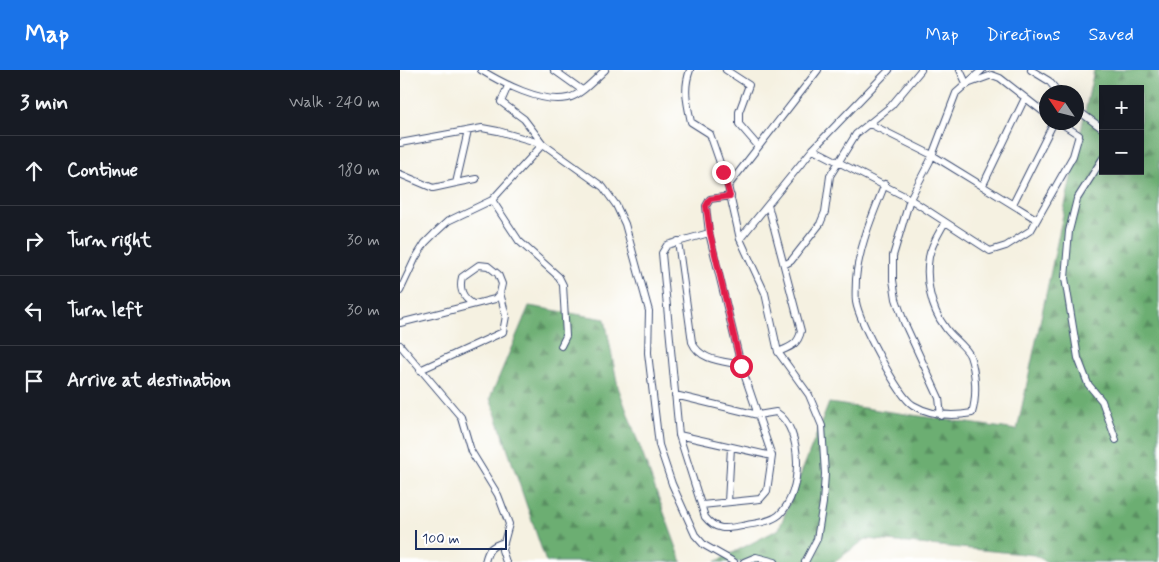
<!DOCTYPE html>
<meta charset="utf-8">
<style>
body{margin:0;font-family:Mynerve,sans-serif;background:#242831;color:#f1f3f6}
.controls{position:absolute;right:15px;top:15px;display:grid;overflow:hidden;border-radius:0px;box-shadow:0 5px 20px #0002}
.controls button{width:45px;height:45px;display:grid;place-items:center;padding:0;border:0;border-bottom:1px solid #363941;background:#171b24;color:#f1f3f6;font:25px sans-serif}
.compass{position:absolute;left:639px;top:15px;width:45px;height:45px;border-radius:50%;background:#171b24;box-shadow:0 5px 20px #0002;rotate:305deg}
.scale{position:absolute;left:15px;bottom:12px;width:92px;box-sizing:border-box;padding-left:5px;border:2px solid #1b2f5e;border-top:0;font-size:14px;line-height:18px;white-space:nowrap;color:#1b2f5e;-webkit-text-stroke:4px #fff;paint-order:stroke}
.stop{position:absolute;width:15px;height:15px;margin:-11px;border:4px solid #e11d48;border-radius:50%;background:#fff}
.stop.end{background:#e11d48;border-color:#fff;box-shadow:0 1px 5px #0008}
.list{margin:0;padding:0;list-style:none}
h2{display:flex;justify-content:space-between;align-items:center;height:65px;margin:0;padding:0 20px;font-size:21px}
h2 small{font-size:16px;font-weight:400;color:#9ea1a6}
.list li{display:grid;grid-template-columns:32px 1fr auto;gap:15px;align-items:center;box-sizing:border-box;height:70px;padding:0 20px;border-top:1px solid #363941}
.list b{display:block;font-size:19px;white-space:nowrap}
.list em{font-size:16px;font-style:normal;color:#9ea1a6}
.icon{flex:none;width:28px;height:28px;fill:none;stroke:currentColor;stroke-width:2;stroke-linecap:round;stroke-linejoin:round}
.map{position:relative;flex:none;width:759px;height:492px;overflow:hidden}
header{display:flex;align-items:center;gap:30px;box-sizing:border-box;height:70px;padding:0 25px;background:#1a73e8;color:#fff}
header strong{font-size:24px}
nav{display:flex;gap:28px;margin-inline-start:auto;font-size:18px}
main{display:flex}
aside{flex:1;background:#171b24}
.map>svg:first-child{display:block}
.forest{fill:url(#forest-firs);stroke:#446e68;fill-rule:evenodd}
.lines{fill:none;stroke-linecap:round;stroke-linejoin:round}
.minor-casing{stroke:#3c4c72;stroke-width:8}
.minor{stroke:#fff;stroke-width:6}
.route{stroke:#e11d48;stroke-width:6}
</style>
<header>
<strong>Map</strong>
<nav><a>Map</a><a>Directions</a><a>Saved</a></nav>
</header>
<main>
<aside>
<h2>3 min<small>Walk · 240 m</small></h2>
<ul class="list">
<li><svg class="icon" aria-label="ahead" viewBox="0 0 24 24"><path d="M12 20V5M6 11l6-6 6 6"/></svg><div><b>Continue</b></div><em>180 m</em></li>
<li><svg class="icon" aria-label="right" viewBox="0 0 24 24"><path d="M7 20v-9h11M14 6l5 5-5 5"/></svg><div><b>Turn right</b></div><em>30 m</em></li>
<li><svg class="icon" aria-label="left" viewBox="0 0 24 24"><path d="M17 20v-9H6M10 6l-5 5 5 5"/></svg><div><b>Turn left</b></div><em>30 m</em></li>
<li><svg class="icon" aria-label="arrive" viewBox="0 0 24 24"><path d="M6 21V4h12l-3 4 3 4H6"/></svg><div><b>Arrive at destination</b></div></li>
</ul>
</aside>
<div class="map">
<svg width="759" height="492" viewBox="0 0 759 492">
<defs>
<pattern id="forest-firs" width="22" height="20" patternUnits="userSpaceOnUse" patternTransform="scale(1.25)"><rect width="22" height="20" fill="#6cae72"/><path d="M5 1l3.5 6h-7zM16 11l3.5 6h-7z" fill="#588e61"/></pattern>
</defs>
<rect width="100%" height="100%" fill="#fff"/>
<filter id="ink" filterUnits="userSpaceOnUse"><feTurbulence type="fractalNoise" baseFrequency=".02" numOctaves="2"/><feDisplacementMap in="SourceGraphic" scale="10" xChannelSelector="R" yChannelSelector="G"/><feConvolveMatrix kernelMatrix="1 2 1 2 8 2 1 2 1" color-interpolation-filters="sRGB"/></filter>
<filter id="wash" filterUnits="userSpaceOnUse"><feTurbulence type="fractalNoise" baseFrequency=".0096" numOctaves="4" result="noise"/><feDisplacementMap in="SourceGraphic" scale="20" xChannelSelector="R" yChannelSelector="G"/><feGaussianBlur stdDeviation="1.12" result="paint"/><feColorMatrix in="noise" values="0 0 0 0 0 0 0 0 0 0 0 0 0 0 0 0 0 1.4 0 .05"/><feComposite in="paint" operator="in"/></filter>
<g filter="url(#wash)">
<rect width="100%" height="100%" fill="#f5f1e1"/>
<path class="forest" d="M694 0H759V492H647L634 485 466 469 434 492H315L379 459 429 333 617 360ZM703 19H740V101H703Z
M129 236 205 249 218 317 282 492H146L90 328Z"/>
</g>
<g filter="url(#ink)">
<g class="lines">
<defs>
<path id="minor" d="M81 0C102 13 142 34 168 28 181 25 195 9 205 0
M154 0 182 20
M290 0C283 19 287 33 291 52L310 64 328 116 340 169 365 223 378 282 409 325 422 356 425 404 423 433 417 469 405 492
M326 0 349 15 339 42V54L358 76
M560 0 567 15
M631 0 649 11 658 22
M570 13 592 5 600 8 646 44
M108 16 101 32 124 49 143 74
M676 39 703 59
M470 54 532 85 636 149
M68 61 56 113 76 109
M0 73 82 58 98 61 143 74 203 117 216 135 225 154 249 241 248 283 259 375 272 414 295 465 304 475 334 492
M413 79 510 129 590 181 606 176 631 160 673 86 679 65 659 52
M703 88 677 129 669 161 665 208 678 288 688 314 702 331 716 370
M0 104 33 118 56 113
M485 114C473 144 459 176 456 209 456 216 455 225 456 232 459 250 498 326 513 335 532 346 551 347 572 343 577 327 576 303 570 286 566 276 551 267 545 257 531 239 525 210 529 187 531 175 539 163 545 152
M583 115 625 28
M328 116 418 0
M92 130 119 171 159 207 163 215 166 266 161 276
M613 134 654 52
M368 135 401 261C398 275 390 277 378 282
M340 169 413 79 489 0
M278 171 292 272C300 291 323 291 341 295
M384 195 391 191 420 154 425 142 430 106 456 64 491 36 521 0
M0 221 15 189 25 173 34 164 48 151 92 130 143 74
M0 253 95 229 100 223 102 214 98 204 88 196 79 195 62 207C59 219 62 227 73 234
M0 275 61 347 71 381 98 425 109 454 102 480 106 492
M20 300 103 262 106 246 100 223
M275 325 358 345 376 342C404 360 403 423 379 445 369 453 354 453 342 456 326 459 316 461 305 447L279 365 262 183 267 175 309 163
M541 346 539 328 504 252 496 229 493 210V186L510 129 530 91 556 23 582 0
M279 365 372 386
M328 432 331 377
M302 435 360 429 367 421 372 386 341 295 309 163 306 136 310 129 331 126
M85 492C88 479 91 476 104 472
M344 492 356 487 375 492"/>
</defs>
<use href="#minor" class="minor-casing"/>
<use href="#minor" class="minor"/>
</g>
</g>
<g class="lines" filter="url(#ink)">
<path class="route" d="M323 102 330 126 310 129 306 136 310 163 341 296"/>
</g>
</svg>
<div class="controls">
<button>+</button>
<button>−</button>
</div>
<svg class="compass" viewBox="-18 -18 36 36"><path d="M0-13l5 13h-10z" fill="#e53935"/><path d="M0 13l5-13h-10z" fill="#9ea1a6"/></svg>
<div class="scale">100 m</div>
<div class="stop" style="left:341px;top:296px"></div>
<div class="stop end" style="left:323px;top:102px"></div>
</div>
</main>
